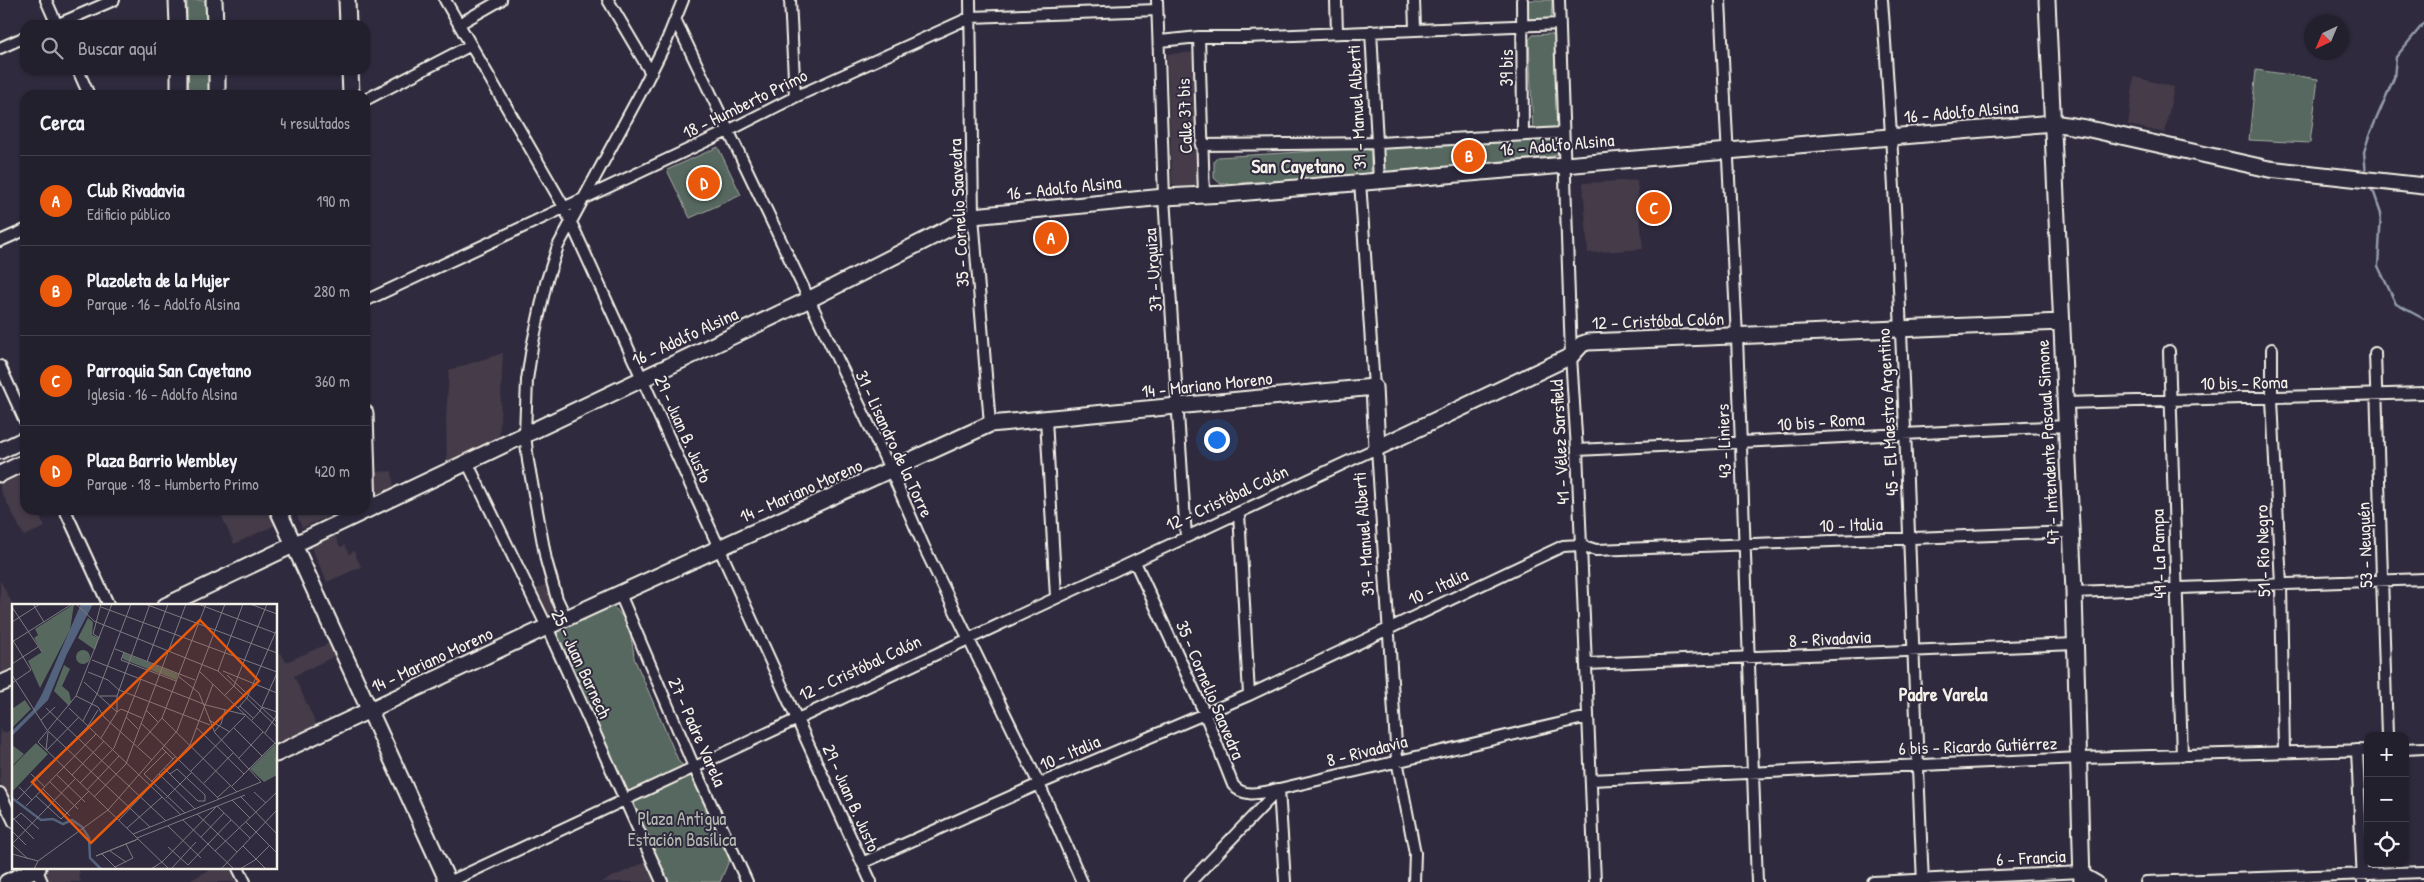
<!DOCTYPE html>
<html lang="es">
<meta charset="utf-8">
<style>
body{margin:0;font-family:"Patrick Hand",sans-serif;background:#2f2d3a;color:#f1f3f6}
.controls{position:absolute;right:15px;bottom:15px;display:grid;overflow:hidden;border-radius:10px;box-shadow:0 1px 4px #0004}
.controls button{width:45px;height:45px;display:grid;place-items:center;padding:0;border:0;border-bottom:1px solid #403e4a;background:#23202e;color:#f1f3f6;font:25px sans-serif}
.compass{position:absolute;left:2304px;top:15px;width:45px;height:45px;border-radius:50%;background:#23202e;box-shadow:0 1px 4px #0004;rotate:224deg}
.you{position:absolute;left:1216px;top:439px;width:18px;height:18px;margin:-12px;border:4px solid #fff;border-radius:50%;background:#1a73e8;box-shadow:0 0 0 8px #1a73e833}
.badge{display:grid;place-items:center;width:32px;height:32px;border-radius:50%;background:#ea580c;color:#fff;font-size:16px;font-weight:700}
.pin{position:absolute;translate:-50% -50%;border:2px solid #fff;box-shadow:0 1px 5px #0006}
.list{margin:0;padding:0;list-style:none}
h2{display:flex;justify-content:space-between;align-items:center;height:65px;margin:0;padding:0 20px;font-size:21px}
h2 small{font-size:16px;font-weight:400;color:#a3a3aa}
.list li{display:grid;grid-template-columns:32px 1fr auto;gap:15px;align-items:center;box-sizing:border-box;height:90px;padding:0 20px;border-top:1px solid #403e4a}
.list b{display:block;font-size:19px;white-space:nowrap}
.list p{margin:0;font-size:16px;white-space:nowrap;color:#a3a3aa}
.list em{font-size:16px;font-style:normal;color:#a3a3aa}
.icon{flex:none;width:28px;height:28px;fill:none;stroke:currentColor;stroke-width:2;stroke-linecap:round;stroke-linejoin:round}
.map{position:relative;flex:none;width:2424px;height:882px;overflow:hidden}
.search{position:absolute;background:#23202e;box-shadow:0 1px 4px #0004;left:20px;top:20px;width:350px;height:55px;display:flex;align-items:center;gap:12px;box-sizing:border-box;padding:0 18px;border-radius:15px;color:#a3a3aa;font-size:19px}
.panel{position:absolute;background:#23202e;box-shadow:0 1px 4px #0004;left:20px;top:90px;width:350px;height:425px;border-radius:15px}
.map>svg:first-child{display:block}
.built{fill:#443b48}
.green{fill:#57685f;stroke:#a6aca4}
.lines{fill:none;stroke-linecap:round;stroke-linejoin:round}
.stream{stroke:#939ba8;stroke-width:2.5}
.street-casing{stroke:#f4f1e8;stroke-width:14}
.secondary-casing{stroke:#f4f1e8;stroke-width:19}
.street{stroke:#2f2a3d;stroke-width:10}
.secondary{stroke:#2f2a3d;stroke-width:15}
.labels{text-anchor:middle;stroke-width:4;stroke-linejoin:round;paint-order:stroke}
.street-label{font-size:18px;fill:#f4f1e8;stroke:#2f2a3d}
.park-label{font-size:18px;fill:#b5bab1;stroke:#2f2a3d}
.neighbourhood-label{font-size:19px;font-weight:bold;fill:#f4f1e8;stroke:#2f2a3d}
.inset-river{fill:none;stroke:#53627d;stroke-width:2.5}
.inset-road{fill:none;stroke:#7e7a81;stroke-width:1}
.view{fill:#e8590c;fill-opacity:0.15;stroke:#e8590c;stroke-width:2.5}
.inset-edge{fill:none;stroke:#f4f1e8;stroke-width:2.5}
</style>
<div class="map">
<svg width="2424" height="882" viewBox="0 0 2424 882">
<rect width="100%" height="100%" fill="#2f2a3d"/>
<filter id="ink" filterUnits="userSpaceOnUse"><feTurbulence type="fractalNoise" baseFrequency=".02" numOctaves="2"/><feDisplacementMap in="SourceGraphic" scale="10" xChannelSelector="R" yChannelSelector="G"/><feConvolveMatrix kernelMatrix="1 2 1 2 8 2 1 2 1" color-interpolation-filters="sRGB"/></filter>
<g filter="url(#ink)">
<path class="built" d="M1198 52 1201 186 1176 187 1172 183 1167 54Z
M2134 77 2174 87 2165 133 2128 125Z
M1637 180 1643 249 1588 253 1583 183Z
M503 353 499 442 447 466 446 418 449 370Z
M25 468V510H37L45 527 24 536 0 489V480Z
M392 471 394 489 376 496 374 472Z
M219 510H274L280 523 234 544Z
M295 510H342L302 528Z
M333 530 340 547 345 545 349 554 354 551 361 567 327 582 312 549 313 543Z
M0 580 14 607V670L0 676Z
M549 583 558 608V615L557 617 547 619 534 590Z
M334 641 339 654 294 676 319 730 276 751V655L281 653 286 662Z
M0 728 3 733 14 729V797L8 800 0 783Z
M646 862 656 882H601Z
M49 868H78L80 873 78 874 81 882H46L44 875Z
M213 868H233L240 882H187Z"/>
<path class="green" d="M187 0H205L206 25H187Z
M1526 0H1552L1551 20H1527Z
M1552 34 1556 39 1559 128 1533 131 1529 40 1533 35Z
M188 70H209L210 95H189Z
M2256 70 2318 79 2310 143 2249 140Z
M1555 139 1559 144 1558 153 1554 156 1390 172 1385 170 1382 152 1386 146Z
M718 147 741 195 690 218 667 170Z
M1366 148 1371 152V174L1366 176 1221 184 1214 178V161L1218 157Z
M610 605C626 613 633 640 634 658L679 762 693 774 731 856 720 882H669L556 634 557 628Z"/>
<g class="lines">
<path class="stream" d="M2366 175 2364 152 2369 136 2394 78 2396 57 2424 23
M2368 185 2374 193 2381 213 2378 266 2396 304 2424 319"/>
<defs>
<path id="street" d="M46 0 57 25
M445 0 564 207 871 882
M608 0 651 73
M790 0 795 97
M970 0 973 216 990 424
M1157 0 1164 197 1186 537
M1336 0 1337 32
M1414 0 1415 29
M1522 0 1523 135
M1559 0 1571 356 1577 450 1595 882
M1720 0 1737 337 1757 882
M1882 0C1904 294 1909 588 1923 882
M676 21 891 471 924 547 1039 784 1082 882
M459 24 501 0
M56 25 114 0
M1371 31 1379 180
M1199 37 1204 195
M1160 41 1199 37H1247L1560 24
M0 48 25 37
M78 70 89 95
M365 100 471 45
M1201 145 1378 143 1562 133
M1360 181 1374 387
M0 241 25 230
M365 301 728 131 795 97 971 17 1157 10
M2272 349V399L2281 585 2284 752
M2169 351 2182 756
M2375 353 2387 736
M0 366 25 421
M2065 403 2424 393
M1046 419 1056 597
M1577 450 2066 426
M467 462 547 627 662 882
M65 510 109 606
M1239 513 1249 695
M1135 562 1205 714 1233 785C1244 799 1263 792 1279 789L1285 882
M2074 592 2424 579
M620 594 694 767 747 882
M566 618 557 599 546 560 528 461 525 434 527 380 532 347 546 283 558 246 641 92 667 40 683 0
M1586 664 2075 644
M2405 749 2424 748
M2357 750 2363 882
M1591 780 2080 758 2368 750
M0 793 14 822
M862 863 1039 784 1249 695 1563 546 1580 545 1596 550 2071 532
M36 868 42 882
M238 868 245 882
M449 882 1377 448 1397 760 1415 853 1414 882
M1190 882 1279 789 1588 717
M1873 882 2081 872 2098 882
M2146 882 2424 872"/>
<path id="secondary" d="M177 0 178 25
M214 0 215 25
M347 0 348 25
M2047 0 2074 592 2082 882
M179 70V95
M217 70V95
M350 70 351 95
M365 413 368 509
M0 451 25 439
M0 474 25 462
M278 510 448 882
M165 606 808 300 973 216 1164 197 1226 194 2053 123 2085 128 2269 169 2424 186
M0 684 14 678
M276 754 547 627 990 424 1374 387 1377 448 1571 356 1582 344 1588 342 2061 322
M7 882 38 868"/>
</defs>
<use href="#street" class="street-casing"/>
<use href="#secondary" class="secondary-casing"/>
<use href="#street" class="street"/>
<use href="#secondary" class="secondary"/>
</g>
</g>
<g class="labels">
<g class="street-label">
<text transform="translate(1507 68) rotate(-90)" y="6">39 bis</text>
<text transform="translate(745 104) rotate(-26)" y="6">18 - Humberto Primo</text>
<text transform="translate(1357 107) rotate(-93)" y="6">39 - Manuel Alberti</text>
<text transform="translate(1961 112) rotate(-5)" y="6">16 - Adolfo Alsina</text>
<text transform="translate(1185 116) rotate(-92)" y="6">Calle 37 bis</text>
<text transform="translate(1557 145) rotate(-5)" y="6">16 - Adolfo Alsina</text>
<text transform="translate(1064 188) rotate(-6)" y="6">16 - Adolfo Alsina</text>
<text transform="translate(959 213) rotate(-93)" y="6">35 - Cornelio Saavedra</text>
<text transform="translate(1153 270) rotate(-94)" y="6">37 - Urquiza</text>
<text transform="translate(1658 321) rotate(-2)" y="6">12 - Cristóbal Colón</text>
<text transform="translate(685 337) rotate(-25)" y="6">16 - Adolfo Alsina</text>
<text transform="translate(2244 383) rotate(-1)" y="6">10 bis - Roma</text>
<text transform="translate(1207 385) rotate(-6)" y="6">14 - Mariano Moreno</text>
<text transform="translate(1888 412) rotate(-93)" y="6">45 - El Maestro Argentino</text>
<text transform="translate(1821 422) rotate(-4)" y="6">10 bis - Roma</text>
<text transform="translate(683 429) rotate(66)" y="6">29 - Juan B. Justo</text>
<text transform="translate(1724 441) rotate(-92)" y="6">43 - Liniers</text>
<text transform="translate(1560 442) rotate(-93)" y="6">41 - Vélez Sarsfield</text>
<text transform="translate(2048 442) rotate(-93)" y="6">47 - Intendente Pascual Simone</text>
<text transform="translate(894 444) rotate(65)" y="6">31 - Lisandro de la Torre</text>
<text transform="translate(801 491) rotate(-24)" y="6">14 - Mariano Moreno</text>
<text transform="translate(1227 498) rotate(-25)" y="6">12 - Cristóbal Colón</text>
<text transform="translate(1851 525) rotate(-2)" y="6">10 - Italia</text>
<text transform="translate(1364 534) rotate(-94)" y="6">39 - Manuel Alberti</text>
<text transform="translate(2365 545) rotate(-92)" y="6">53 - Neuquén</text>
<text transform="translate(2263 551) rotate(-92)" y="6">51 - Río Negro</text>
<text transform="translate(2159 554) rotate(-92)" y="6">49 - La Pampa</text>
<text transform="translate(1438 587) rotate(-25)" y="6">10 - Italia</text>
<text transform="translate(1830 639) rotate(-3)" y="6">8 - Rivadavia</text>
<text transform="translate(432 660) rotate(-25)" y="6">14 - Mariano Moreno</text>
<text transform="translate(581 664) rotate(65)" y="6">25 - Juan Barnech</text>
<text transform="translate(860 668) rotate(-25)" y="6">12 - Cristóbal Colón</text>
<text transform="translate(1210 690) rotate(67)" y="6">35 - Cornelio Saavedra</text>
<text transform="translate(697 732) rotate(66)" y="6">27 - Padre Varela</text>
<text transform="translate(1978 746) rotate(-2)" y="6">6 bis - Ricardo Gutiérrez</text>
<text transform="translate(1367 751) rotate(-14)" y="6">8 - Rivadavia</text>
<text transform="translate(1070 753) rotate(-23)" y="6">10 - Italia</text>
<text transform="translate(851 798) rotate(66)" y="6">29 - Juan B. Justo</text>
<text transform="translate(2031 858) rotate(-3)" y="6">6 - Francia</text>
</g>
<g class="park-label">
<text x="682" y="825">Plaza Antigua<tspan x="682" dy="21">Estación Basílica</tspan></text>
</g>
<g class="neighbourhood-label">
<text x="1298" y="173">San Cayetano</text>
<text x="1943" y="701">Padre Varela</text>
</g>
</g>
<g transform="translate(12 604)">
<rect width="265" height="265" fill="#2f2a3d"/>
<path d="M62 0 58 26 28 84 16 57 30 48 22 34 26 31 23 25ZM76 14 81 18 80 31 87 34 83 46 66 34ZM64 53a7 7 0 1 1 14 0a7 7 0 1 1-14 0ZM112 49 166 70 164 76 113 56 110 54ZM52 61 58 65 50 82 57 88 59 97 57 102 42 87ZM13 96 19 105 0 124V105ZM24 139 36 150 0 188V163ZM263 140 265 171 252 178 238 165ZM0 141 12 150 0 162Z" fill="#57685f"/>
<path d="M69 0H81L55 50 36 96 0 132V127L21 106 30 90Z" fill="#53627d"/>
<path class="inset-river" d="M0 194 29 216 41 215 51 220 60 216 70 223 77 234 78 254 89 265"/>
<path class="inset-road" d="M21 0 32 18M64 0 82 17 206 67M100 0 64 92 26 138 157 265M133 0 265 49M186 0 263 29M231 0 206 67 265 123M238 0 265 10M0 3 30 48M89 3 265 68M0 18 28 0M88 34 81 30 89 0M0 35 19 66 0 79M0 38 60 0M103 45 183 76M112 48 109 56 164 77M80 56 194 101 234 111M135 58 156 0M0 60 26 43M187 67 265 141M211 67 265 89M76 68 96 76 107 86 198 121M0 71 35 126 138 223M215 71 265 118M72 78 105 108 109 105 130 114M213 91 222 82 255 0M64 92 86 103 92 113 140 156M88 92H105M228 102 241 114M250 103 265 108M34 104 154 217M57 104 169 211M226 104 235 94 265 25M134 106 146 118M114 113 126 125M150 114 225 188M29 116 43 103M197 116 218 128M240 116 248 107 265 69M71 117 85 90 119 0M129 119 207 195M185 124 232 170M222 124 250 152M202 128 209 120 213 106M253 129 265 111M89 134 105 108V92L138 0M126 142 150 114 194 0M150 144 161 155M34 146 36 128M34 147 67 113M166 154 178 141 201 80M227 154 251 128M152 164 168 180 186 197H193V191L165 165 158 170M179 167 233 112M19 170 33 183M132 170 173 209M132 170 154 148M147 170 183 205M45 171 73 198M60 171 92 137M38 178 66 205M139 178 164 152M68 179 102 144 129 75M192 179 221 149M220 182 263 139M7 183 20 196M31 185 58 212M75 186 107 152M242 188 254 199M24 192 49 215 77 187M82 193 114 160 174 0M206 193 219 181M229 193 265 230M154 194 180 168M5 196 76 122 86 106M220 196 238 214M14 202 84 130M185 210 225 248M0 213 22 235M107 216 139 182M171 216 222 265M0 217 9 209 27 225M234 218 265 249M156 222 189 254M115 224 150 193M0 227 14 241M121 230 249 178 203 129 187 89 166 72M189 233 212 209M125 234 233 191M124 236 84 252 126 235M0 240 63 175M0 240 16 255M231 242 254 265M156 243 176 261 219 216M98 247 114 258M203 247 265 188M89 249 104 264M0 250 26 257M103 263 121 254 114 240M22 265 26 257 96 206 165 127 213 0M139 265 150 258 205 202 238 234M159 265 184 238M209 265 265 206M228 265 243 256 257 242"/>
<path class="view" d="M188 16 247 77 79 239 20 178Z"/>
<rect width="265" height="265" class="inset-edge"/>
</g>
</svg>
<div class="controls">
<button>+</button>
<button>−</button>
<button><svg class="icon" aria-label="locate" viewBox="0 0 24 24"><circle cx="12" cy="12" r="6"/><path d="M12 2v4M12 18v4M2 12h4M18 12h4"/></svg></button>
</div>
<svg class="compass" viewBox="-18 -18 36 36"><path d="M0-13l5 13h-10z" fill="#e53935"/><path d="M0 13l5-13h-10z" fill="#a3a3aa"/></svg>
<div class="you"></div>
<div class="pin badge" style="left:1051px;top:238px">A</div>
<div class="pin badge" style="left:1469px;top:156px">B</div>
<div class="pin badge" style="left:1654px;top:208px">C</div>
<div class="pin badge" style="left:704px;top:183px">D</div>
<div class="search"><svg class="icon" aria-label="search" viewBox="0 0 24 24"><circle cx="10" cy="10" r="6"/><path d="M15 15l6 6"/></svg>Buscar aquí</div>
<section class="panel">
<h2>Cerca<small>4 resultados</small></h2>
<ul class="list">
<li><span class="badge">A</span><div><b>Club Rivadavia</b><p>Edificio público</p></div><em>190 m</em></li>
<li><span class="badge">B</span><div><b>Plazoleta de la Mujer</b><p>Parque · 16 - Adolfo Alsina</p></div><em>280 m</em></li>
<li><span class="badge">C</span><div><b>Parroquia San Cayetano</b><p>Iglesia · 16 - Adolfo Alsina</p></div><em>360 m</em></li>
<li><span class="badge">D</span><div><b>Plaza Barrio Wembley</b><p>Parque · 18 - Humberto Primo</p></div><em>420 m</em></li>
</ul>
</section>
</div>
